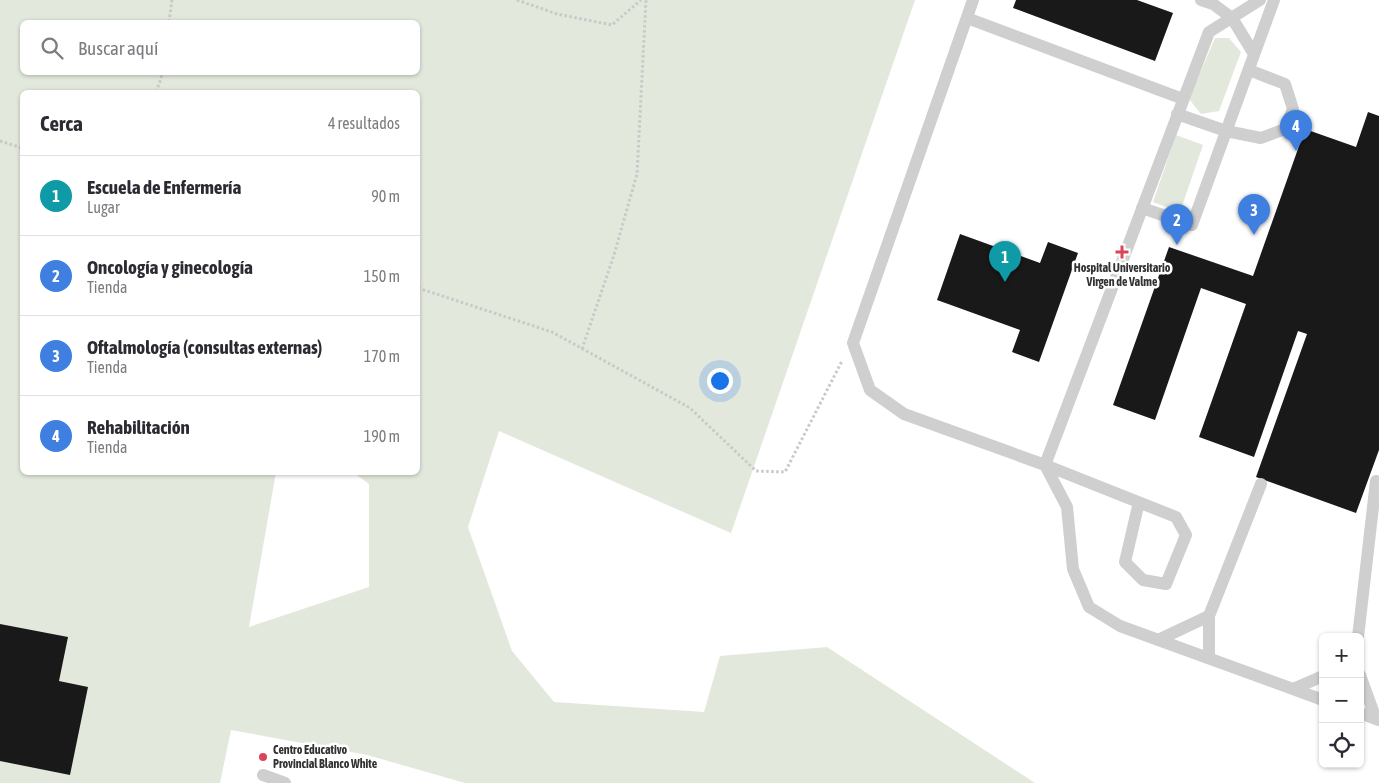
<!DOCTYPE html>
<html lang="es">
<meta charset="utf-8">
<style>
body{margin:0;font-family:"Asap Condensed",sans-serif;background:#f7f7f7;color:#2b2b33}
.controls{position:absolute;right:15px;bottom:15px;display:grid;overflow:hidden;border-radius:8px;box-shadow:0 1px 4px #0004}
.controls button{width:45px;height:45px;display:grid;place-items:center;padding:0;border:0;border-bottom:1px solid #e1e1e2;background:#fff;color:#2b2b33;font:25px sans-serif}
.you{position:absolute;left:719px;top:380px;width:18px;height:18px;margin:-12px;border:4px solid #fff;border-radius:50%;background:#1a73e8;box-shadow:0 0 0 8px #1a73e833}
.badge{display:grid;place-items:center;width:32px;height:32px;border-radius:50%;background:#d84558;color:#fff;font-size:16px;font-weight:700}
.pin{position:absolute;translate:-50% -41px;filter:drop-shadow(0 1px 2px #0008)}
.pin::after{content:'';position:absolute;top:26px;width:18px;height:15px;background:inherit;clip-path:polygon(0 0,100% 0,50% 100%)}
.list{margin:0;padding:0;list-style:none}
h2{display:flex;justify-content:space-between;align-items:center;height:65px;margin:0;padding:0 20px;font-size:21px}
h2 small{font-size:16px;font-weight:400;color:#7c7c81}
.list li{display:grid;grid-template-columns:32px 1fr auto;gap:15px;align-items:center;box-sizing:border-box;height:80px;padding:0 20px;border-top:1px solid #e1e1e2}
.list b{display:block;font-size:19px;white-space:nowrap}
.list p{margin:0;font-size:16px;white-space:nowrap;color:#7c7c81}
.list em{font-size:16px;font-style:normal;color:#7c7c81}
.icon{flex:none;width:28px;height:28px;fill:none;stroke:currentColor;stroke-width:2;stroke-linecap:round;stroke-linejoin:round}
.map{position:relative;flex:none;width:1379px;height:783px;overflow:hidden}
.search{position:absolute;background:#fff;box-shadow:0 1px 4px #0004;left:20px;top:20px;width:400px;height:55px;display:flex;align-items:center;gap:12px;box-sizing:border-box;padding:0 18px;border-radius:8px;color:#7c7c81;font-size:19px}
.panel{position:absolute;background:#fff;box-shadow:0 1px 4px #0004;left:20px;top:90px;width:400px;height:385px;border-radius:8px}
.map>svg:first-child{display:block}
.green{fill:#e3e8dc;fill-rule:evenodd}
.building{fill:#191919}
.lines{fill:none;stroke-linecap:round;stroke-linejoin:round}
.path{stroke:#c9c9c9;stroke-width:3;stroke-dasharray:2.5 2.5;stroke-linecap:butt}
.service{stroke:#cfcfcf;stroke-width:12}
.poi-dot{fill:#d84558;stroke:#fff;stroke-width:2}
.labels{text-anchor:middle;stroke-width:5;stroke-linejoin:round;paint-order:stroke}
.poi-label{font-size:12px;font-weight:bold;fill:#323232;stroke:#fff}
</style>
<div class="map">
<svg width="1379" height="783" viewBox="0 0 1379 783">
<rect width="100%" height="100%" fill="#fff"/>
<path class="green" d="M0 0H915L731 533 499 431 468 527 512 651 554 702 704 712 720 656 827 647 1035 783H465L367 755 231 730 220 783H0ZM22 22H418V72H22ZM22 92H418V472L354 473 369 484V587L249 627 276 472H22Z
M1215 38H1229L1241 52 1219 111 1201 114 1189 99Z
M1176 135 1203 145 1180 212 1153 202Z"/>
<path class="building" d="M1016 0H1137L1173 13 1155 61 1013 8Z
M1368 112 1379 116V450L1356 513 1256 477 1307 334 1298 331 1254 457 1199 437 1246 304 1201 288 1155 420 1113 405 1169 247 1253 276 1305 129 1356 147Z
M960 234 1040 263 1048 242 1078 253 1039 362 1012 352 1020 330 937 300Z
M0 624 68 637 59 681 88 687 70 775 0 761Z"/>
<g class="lines">
<path class="path" d="M517 0 557 14 612 25 641 0
M169 22 172 0
M156 92 161 79 162 72
M0 141 22 148
M418 288 552 332 690 408 756 471 785 472 842 361
M582 349 614 255 637 174 646 0"/>
<path class="service" d="M973 0 853 343 870 390 904 414 1045 465 1176 517 1186 535 1166 584 1143 580 1125 562 1139 502
M1201 0 1213 4 1232 18 1254 54
M1260 0 1209 32 1045 465 1067 507 1073 569 1089 607 1120 626 1323 700
M967 18 1183 99
M1177 114 1226 131 1261 138 1285 129 1293 109 1285 84 1249 70
M1142 208 1192 225 1274 0
M1358 637 1376 481
M1158 640 1209 616 1261 484
M1209 658V616
M1360 675 1376 719
M1293 689 1323 676
M1360 713 1379 720
M263 775 285 783"/>
</g>
<g class="poi-dot">
<path d="M1119.5 244.5h5v5h5v5h-5v5h-5v-5h-5v-5h5z"/>
<circle cx="263" cy="757" r="5"/>
</g>
<g class="labels">
<g class="poi-label">
<text x="1122" y="272">Hospital Universitario<tspan x="1122" dy="14">Virgen de Valme</tspan></text>
<text x="273" y="754" text-anchor="start">Centro Educativo<tspan x="273" dy="14">Provincial Blanco White</tspan></text>
</g>
</g>
</svg>
<div class="controls">
<button>+</button>
<button>−</button>
<button><svg class="icon" aria-label="locate" viewBox="0 0 24 24"><circle cx="12" cy="12" r="6"/><path d="M12 2v4M12 18v4M2 12h4M18 12h4"/></svg></button>
</div>
<div class="you"></div>
<div class="pin badge" style="left:1005px;top:282px;background:#0f9aa8">1</div>
<div class="pin badge" style="left:1177px;top:245px;background:#3f7fe0">2</div>
<div class="pin badge" style="left:1254px;top:235px;background:#3f7fe0">3</div>
<div class="pin badge" style="left:1296px;top:151px;background:#3f7fe0">4</div>
<div class="search"><svg class="icon" aria-label="search" viewBox="0 0 24 24"><circle cx="10" cy="10" r="6"/><path d="M15 15l6 6"/></svg>Buscar aquí</div>
<section class="panel">
<h2>Cerca<small>4 resultados</small></h2>
<ul class="list">
<li><span class="badge" style="background:#0f9aa8">1</span><div><b>Escuela de Enfermería</b><p>Lugar</p></div><em>90 m</em></li>
<li><span class="badge" style="background:#3f7fe0">2</span><div><b>Oncología y ginecología</b><p>Tienda</p></div><em>150 m</em></li>
<li><span class="badge" style="background:#3f7fe0">3</span><div><b>Oftalmología (consultas externas)</b><p>Tienda</p></div><em>170 m</em></li>
<li><span class="badge" style="background:#3f7fe0">4</span><div><b>Rehabilitación</b><p>Tienda</p></div><em>190 m</em></li>
</ul>
</section>
</div>
